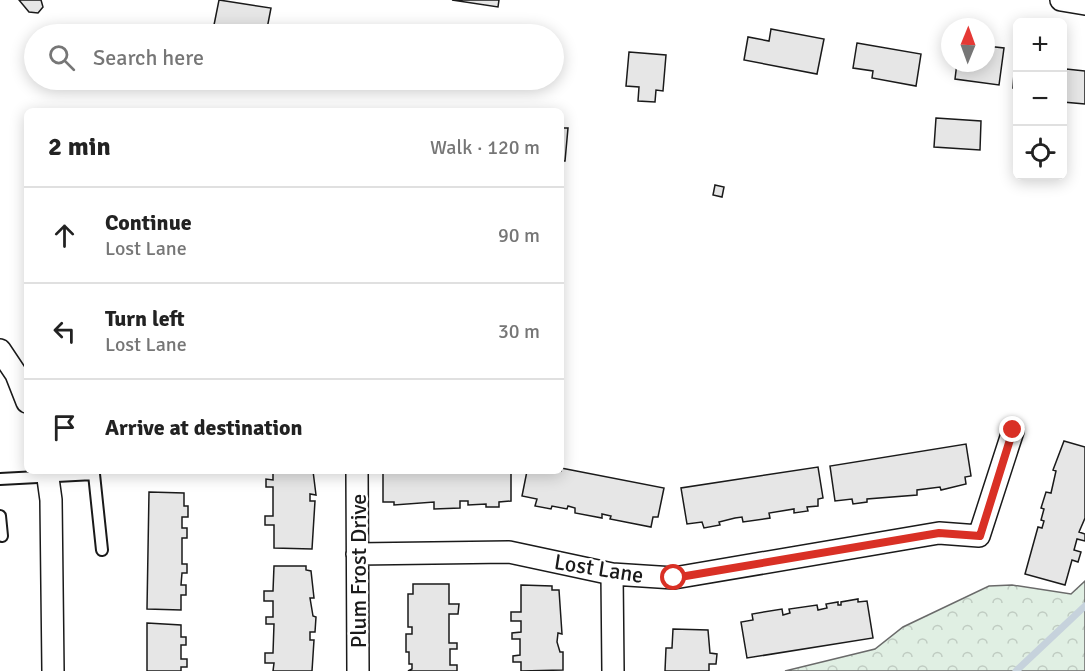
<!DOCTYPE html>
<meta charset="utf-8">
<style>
body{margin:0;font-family:Signika,sans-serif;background:#f2f2f2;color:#222}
.controls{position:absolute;right:18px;top:18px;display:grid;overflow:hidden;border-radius:9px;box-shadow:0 3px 15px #0003}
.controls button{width:54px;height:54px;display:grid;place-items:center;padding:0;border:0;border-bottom:2px solid #e0e0e0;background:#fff;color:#222;font:30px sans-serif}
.compass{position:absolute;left:941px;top:18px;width:54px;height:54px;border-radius:50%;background:#fff;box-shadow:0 3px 15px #0003;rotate:1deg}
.stop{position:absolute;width:18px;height:18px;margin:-14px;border:4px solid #d93025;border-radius:50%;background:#fff}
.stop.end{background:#d93025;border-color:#fff;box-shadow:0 2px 6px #0008}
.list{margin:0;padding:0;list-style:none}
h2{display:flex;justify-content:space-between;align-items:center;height:78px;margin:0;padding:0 24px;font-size:26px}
h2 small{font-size:20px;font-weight:400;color:#767676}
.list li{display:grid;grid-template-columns:39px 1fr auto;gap:18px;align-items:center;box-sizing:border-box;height:96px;padding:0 24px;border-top:2px solid #e0e0e0}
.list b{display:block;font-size:22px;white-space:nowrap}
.list p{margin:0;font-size:20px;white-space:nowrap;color:#767676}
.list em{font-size:20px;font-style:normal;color:#767676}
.icon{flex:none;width:33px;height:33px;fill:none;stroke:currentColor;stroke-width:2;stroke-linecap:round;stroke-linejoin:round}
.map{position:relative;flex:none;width:1085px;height:671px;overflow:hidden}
.search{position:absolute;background:#fff;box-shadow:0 3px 15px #0003;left:24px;top:24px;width:540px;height:66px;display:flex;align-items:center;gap:15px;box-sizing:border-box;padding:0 21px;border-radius:33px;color:#767676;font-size:22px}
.panel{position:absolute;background:#fff;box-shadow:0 3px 15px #0003;left:24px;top:108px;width:540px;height:366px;border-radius:9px}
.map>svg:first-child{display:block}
.forest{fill:url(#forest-crowns);stroke:#6a6a6a;stroke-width:1.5}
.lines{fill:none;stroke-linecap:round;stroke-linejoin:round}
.stream{stroke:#c6d2dc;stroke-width:7}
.building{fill:#e6e6e6;stroke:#1a1a1a;stroke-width:1.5}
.service-casing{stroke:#1a1a1a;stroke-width:14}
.minor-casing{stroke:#1a1a1a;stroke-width:24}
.service{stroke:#fff;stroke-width:10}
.minor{stroke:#fff;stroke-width:21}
.route{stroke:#d93025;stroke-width:8}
.labels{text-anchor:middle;stroke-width:4.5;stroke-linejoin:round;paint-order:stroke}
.street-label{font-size:22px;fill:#1a1a1a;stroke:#fff}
</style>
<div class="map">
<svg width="1085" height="671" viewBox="0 0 1085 671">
<defs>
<pattern id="forest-crowns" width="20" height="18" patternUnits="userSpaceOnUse" patternTransform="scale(1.5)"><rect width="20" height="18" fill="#e0efe3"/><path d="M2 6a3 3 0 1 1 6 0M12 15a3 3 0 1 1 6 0" fill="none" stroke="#c0ccc2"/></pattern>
</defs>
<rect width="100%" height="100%" fill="#fff"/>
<path class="forest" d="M1085 581V671H785L875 649 903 627 989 586 1012 585 1071 594Z"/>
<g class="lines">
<path class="stream" d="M1016 671 1085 606"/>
</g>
<path class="building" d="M19 0H41L43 7 38 13 29 12Z
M219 0 271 8 266 34 233 29 232 34H217L219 26 214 25Z
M452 0H499L498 7Z
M771 29 824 39 817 74 744 60 748 37 769 41Z
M857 43 921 54 916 86 872 78 873 71 853 68Z
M986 46 1004 48 999 85 955 79 957 63H986Z
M629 52 666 55 663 91 656 90 655 102 638 101 639 87 626 86Z
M1015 58H1018V88H1013Z
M1066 69 1085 71V104L1063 102Z
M936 118 981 121 980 150 934 147Z
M561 128H568L565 161H561Z
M715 185 724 187 722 197 713 195Z
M1064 441 1085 447V518L1079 532 1085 534V541L1077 539 1074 550 1081 552 1078 562 1072 560 1065 585 1025 574 1038 527 1042 528 1044 521 1041 520 1044 509 1041 508 1046 492 1051 493 1056 471 1053 470Z
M966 444 971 476 965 477 966 484 941 490 940 487 917 490V495L867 499V502L853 504 852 499 835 501 830 466Z
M818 467 823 498 818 499V506L807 507 808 511 794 513V509L769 513 770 518 743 522 742 517 735 518 719 522 720 525 704 528 702 522 687 524 681 488Z
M561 468 664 488 658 517H653L651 527 610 519 611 516 602 514V518L575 513V508L568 506 567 509 552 506 551 509 535 506 537 499 522 496 527 471H561Z
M273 471H313L316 495 310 494V501H315L312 549 274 548V525H265V516H273V487H266V479L273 480Z
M383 471H511V501L499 502V507H486V504L468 505V501H460V508L434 509V502L394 505V502H383Z
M149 492 184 493V506H188V517H182V528H187V538H182V564H187V573H182L181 585H186V595H181V610L147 609Z
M274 566H306V570L311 571 314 598H310L313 616 316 617 315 632H310V640H314L312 671H273L274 663H265V653H273L274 624H266V617H273V601H264V591H273Z
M413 584H449V604H459L458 614H449V643H457V649H450V665H457V671H408L412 669V664H409V652H406V634H412V627H408V594H413Z
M521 585 552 586V590H559L562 634 558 633 557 642 560 652H563V670L521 671V662H513V656L520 655V639H512V633L521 632V621H511V612H521Z
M858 599V602L867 601 873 638 747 658 741 622 753 620 752 614 782 609 783 615 790 613 789 609 817 605 818 610 827 608 826 604 838 602V605H841V602Z
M147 623 181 625V637H186V645H181V659H187V667H181V671H147Z
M673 629 708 630 710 653 717 654 716 664H709V671H665L666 648H672Z"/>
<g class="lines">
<defs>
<path id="service" d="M94 474 102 550
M0 479 94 474 93 471
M0 516 2 536"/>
<path id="minor" d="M1061 0 1085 4
M0 350 16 374 27 402
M47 471 51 500 53 671
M357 471 358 671
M357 554 509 552 612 574 674 578 939 533 979 536 1013 431
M612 574 613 671"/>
</defs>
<use href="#service" class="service-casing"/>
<use href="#minor" class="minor-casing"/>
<use href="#service" class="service"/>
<use href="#minor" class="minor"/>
</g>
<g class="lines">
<path class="route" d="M674 578 939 533 980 536 1013 430"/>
</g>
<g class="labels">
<g class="street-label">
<text transform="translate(599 568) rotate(9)" y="8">Lost Lane</text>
<text transform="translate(358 571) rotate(-90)" y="8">Plum Frost Drive</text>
</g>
</g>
</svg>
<div class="controls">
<button>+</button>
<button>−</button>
<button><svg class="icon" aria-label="locate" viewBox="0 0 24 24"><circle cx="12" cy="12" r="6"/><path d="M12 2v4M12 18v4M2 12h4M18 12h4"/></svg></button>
</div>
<svg class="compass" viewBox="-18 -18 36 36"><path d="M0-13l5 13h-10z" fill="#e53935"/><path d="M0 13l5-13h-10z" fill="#767676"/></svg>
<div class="stop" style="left:674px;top:578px"></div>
<div class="stop end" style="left:1013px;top:430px"></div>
<div class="search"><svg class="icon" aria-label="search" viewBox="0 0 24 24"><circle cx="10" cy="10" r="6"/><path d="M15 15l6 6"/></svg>Search here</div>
<section class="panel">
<h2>2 min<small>Walk · 120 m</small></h2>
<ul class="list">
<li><svg class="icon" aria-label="ahead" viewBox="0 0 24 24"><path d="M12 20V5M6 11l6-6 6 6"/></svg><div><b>Continue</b><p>Lost Lane</p></div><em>90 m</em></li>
<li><svg class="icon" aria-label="left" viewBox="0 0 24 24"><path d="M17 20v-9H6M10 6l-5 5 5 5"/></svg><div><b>Turn left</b><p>Lost Lane</p></div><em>30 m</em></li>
<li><svg class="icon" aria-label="arrive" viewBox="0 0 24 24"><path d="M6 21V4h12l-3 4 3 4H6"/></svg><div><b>Arrive at destination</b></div></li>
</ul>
</section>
</div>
